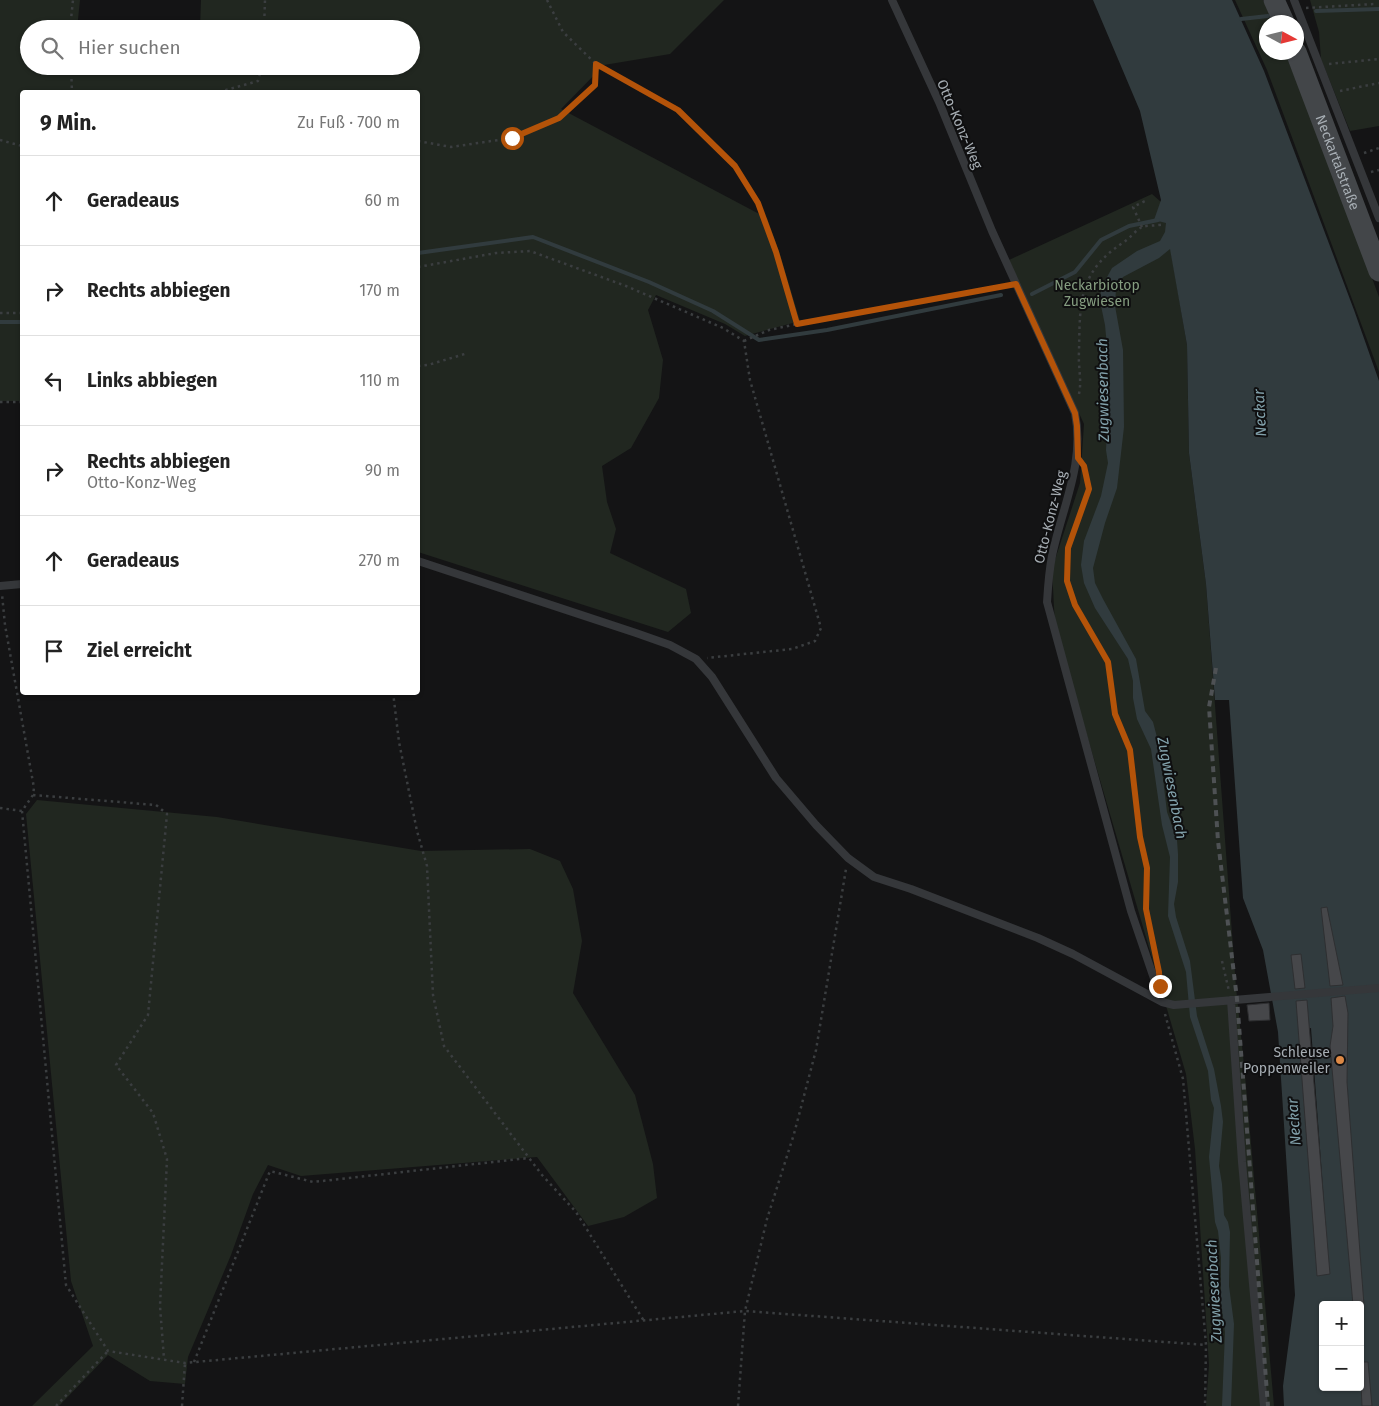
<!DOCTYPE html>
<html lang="de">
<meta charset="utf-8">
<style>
body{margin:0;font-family:"Fira Sans",sans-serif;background:#f6f6f6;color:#222}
.controls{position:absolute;right:15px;bottom:15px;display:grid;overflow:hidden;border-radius:5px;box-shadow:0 1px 4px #0004}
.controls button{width:45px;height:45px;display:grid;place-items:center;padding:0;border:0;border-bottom:1px solid #e0e0e0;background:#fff;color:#222;font:25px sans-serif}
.compass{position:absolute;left:1259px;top:15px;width:45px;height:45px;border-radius:50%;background:#fff;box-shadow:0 1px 4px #0004;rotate:97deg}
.stop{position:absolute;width:15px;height:15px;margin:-11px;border:4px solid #b45309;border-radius:50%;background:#fff}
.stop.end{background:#b45309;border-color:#fff;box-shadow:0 1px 5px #0008}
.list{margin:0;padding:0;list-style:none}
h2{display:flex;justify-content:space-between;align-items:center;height:65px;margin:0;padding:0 20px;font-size:21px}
h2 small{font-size:16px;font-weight:400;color:#767676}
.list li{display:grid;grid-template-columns:32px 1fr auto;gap:15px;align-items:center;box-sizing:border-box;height:90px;padding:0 20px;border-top:1px solid #e0e0e0}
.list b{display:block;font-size:19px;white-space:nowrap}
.list p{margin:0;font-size:16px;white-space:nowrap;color:#767676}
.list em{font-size:16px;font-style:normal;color:#767676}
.icon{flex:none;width:28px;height:28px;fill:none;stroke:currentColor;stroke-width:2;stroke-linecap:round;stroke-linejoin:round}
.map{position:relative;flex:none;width:1379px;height:1406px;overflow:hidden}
.search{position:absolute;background:#fff;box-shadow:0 1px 4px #0004;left:20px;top:20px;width:400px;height:55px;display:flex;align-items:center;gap:12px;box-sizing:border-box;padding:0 18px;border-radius:28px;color:#767676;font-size:19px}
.panel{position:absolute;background:#fff;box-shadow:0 1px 4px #0004;left:20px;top:90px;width:400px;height:605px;border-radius:5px}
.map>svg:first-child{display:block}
.green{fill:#212720}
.water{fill:#313b3e;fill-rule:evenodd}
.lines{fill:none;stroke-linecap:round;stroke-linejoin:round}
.stream{stroke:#313b3e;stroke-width:4}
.building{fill:#46474a;stroke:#2e2f31}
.path{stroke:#3b3e40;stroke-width:2.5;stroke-dasharray:2.5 4;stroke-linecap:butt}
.service{stroke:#35373a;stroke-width:8}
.secondary{stroke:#434649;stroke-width:21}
.rail{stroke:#4e5154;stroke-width:4;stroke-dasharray:6 5;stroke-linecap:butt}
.route{stroke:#b45309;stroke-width:6}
.poi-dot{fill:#dc8845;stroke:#0f0f10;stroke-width:2}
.labels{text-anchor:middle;stroke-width:4;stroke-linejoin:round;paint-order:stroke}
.street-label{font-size:14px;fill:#a7aeb4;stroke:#0f0f10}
.park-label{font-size:14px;fill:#859d80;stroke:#0f0f10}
.poi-label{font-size:14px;fill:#a7aeb4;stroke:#0f0f10;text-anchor:end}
.water-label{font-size:15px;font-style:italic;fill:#82a1ab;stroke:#0f0f10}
</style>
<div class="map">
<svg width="1379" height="1406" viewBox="0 0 1379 1406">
<rect width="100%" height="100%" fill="#141415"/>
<path class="green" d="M0 0H80L77 29H29V66H411V29H200L201 0H724L670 54 604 65 561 109 767 218 779 251 800 321 745 336 725 324 656 295 648 310 663 360 659 398 631 448 602 466 607 502 616 529 610 553 686 589 691 613 668 632 418 552V92H22V401H0Z
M1235 0H1263L1273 22H1266V52L1285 53 1329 161 1379 297V372L1267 70Z
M1310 0H1379V126L1350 131 1321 59 1319 32Z
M1152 194 1161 202 1166 222 1187 345 1189 453 1206 584 1236 987 1245 1075 1274 1406H1206L1209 1365 1195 1149 1186 1074 1055 626 1052 569 1080 483 1084 424 1009 260Z
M37 800 217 817 421 851 530 849 560 861 573 889 582 941 573 993 635 1095 653 1164 657 1198 624 1217 588 1226 537 1157 301 1176 268 1165 253 1194 231 1255 188 1357 185 1384 150 1381 108 1355 59 1406H32L93 1346 71 1281 26 814Z"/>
<path class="water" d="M1093 0H1232L1264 71 1354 310 1379 381V1406H1284L1283 1386 1295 1295 1278 1032 1263 950 1243 898 1229 700H1215L1206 584 1189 453 1187 345 1170 249 1159 258 1123 277 1116 288 1115 306 1123 350 1124 427 1117 488 1105 523 1093 568 1095 583 1103 599 1136 659 1145 711 1153 722 1159 745 1167 812 1177 840 1178 854V882L1174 904 1176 917 1190 961 1197 1016 1214 1069 1221 1106 1223 1122 1219 1166 1222 1184 1224 1215 1228 1222 1230 1232 1229 1286 1234 1324 1231 1406H1222L1225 1332 1221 1304V1258L1218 1231 1215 1222 1209 1157 1214 1108 1211 1100 1208 1071 1190 1017 1186 972 1168 916 1170 857 1162 825 1151 749 1137 719 1133 698V681L1128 659 1095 608 1084 583 1081 565 1084 541 1101 496 1108 463 1106 450 1110 378 1105 325 1100 301 1101 288 1112 268 1137 251 1160 241 1165 232 1166 223 1154 220 1161 200 1140 111ZM1311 1028 1328 1256 1316 1258 1299 1030ZM1323 1305H1360V1387H1323Z"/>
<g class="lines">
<path class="stream" d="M1316 11 1379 9
M1241 19 1268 16
M418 253 533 237 649 282 713 311 759 340 827 330 1001 295
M1032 294 1075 272 1101 240 1129 226 1158 220
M0 322H22"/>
</g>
<path class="building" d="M1327 907 1343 985 1330 986 1321 908Z
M1301 954 1305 988 1295 989 1291 955Z
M1345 996 1348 1013 1347 1082 1364 1305H1353L1330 1046 1333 1026 1331 998Z
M1307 1000 1330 1274 1317 1276 1296 1001Z
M1269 1003 1270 1020 1249 1021 1247 1005Z
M1360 1362H1368L1372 1406H1362Z"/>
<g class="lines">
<path class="path" d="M547 0 563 32 596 64 678 109 735 166 758 203 776 252 797 324
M1306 8 1375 4
M70 29 73 0
M264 29 265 0
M1329 64 1379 59
M71 66 72 92
M1340 91 1379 83
M219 92 258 81 262 66
M0 140 22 146
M418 141 451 147 512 138 559 119 595 85 596 64
M1364 153 1379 148
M1371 172 1379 170
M1142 227 1133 207 1145 201
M418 267 496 253 530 251 626 286 723 328 744 341 750 380 821 628 815 641 792 649 707 658
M0 313H22
M744 341 769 330 797 324 1006 286
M418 366 428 365 468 353
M1079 394C1082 380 1078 367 1079 352 1080 302 1078 272 1124 242 1130 238 1136 230 1142 227 1147 225 1158 226 1164 224
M0 402H22
M1085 470 1089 489 1068 548 1067 581 1075 605 1108 662 1115 714 1130 750 1140 837 1147 868 1146 909 1153 939
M393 692 399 742 417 831 427 866 433 995 444 1046 542 1175 576 1212 644 1321
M33 795 156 805 167 814 148 1015 116 1065 153 1113 167 1159 160 1306 164 1359
M0 808 22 811 33 795 34 788 5 625 2 594
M22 811 66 1285 108 1351 185 1363 745 1311 1206 1345
M1222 961 1229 991
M1165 1014 1183 1079 1206 1345 1205 1406
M194 1362 270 1171 313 1182 529 1158
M56 1406 108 1351
M182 1406 185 1363
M738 1406 745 1311 767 1219 794 1134 816 1050 846 869"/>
<path class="service" d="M892 0 939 102 992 231 1075 413C1085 464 1062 507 1052 556 1049 571 1048 586 1047 602L1131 911 1162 1002
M1294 0 1379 218
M418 561 636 633 670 645 696 659 712 677 776 778 816 825 848 858 874 877 911 889 1038 938 1073 954 1162 1002 1174 1005 1379 988
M0 586 22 584
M1231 1000 1242 1162 1264 1406"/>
<g class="secondary">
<path d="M1274 0 1284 22"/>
<path id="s1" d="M1296 52 1379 271"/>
</g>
<path class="rail" d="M1216 668 1209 707 1218 841 1237 999 1268 1406"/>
</g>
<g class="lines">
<path class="route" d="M512 138 559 118 595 85 596 64 678 110 735 166 758 203 776 252 797 324 1016 284 1075 413 1077 426 1078 458 1084 466 1089 489 1068 548 1067 581 1075 605 1108 662 1115 714 1130 750 1140 837 1147 868 1146 909 1159 972 1160 986"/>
</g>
<circle class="poi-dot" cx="1340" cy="1060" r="5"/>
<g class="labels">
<g class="street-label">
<text transform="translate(960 124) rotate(67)" y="5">Otto-Konz-Weg</text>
<text dy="5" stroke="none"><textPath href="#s1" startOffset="118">Neckartalstraße</textPath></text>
<text transform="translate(1050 517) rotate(-76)" y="5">Otto-Konz-Weg</text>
</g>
<g class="park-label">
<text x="1097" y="290">Neckarbiotop<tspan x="1097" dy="16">Zugwiesen</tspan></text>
</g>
<g class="poi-label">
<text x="1330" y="1057">Schleuse<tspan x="1330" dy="16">Poppenweiler</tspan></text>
</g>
<g class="water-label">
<text transform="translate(1103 390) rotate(-91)" y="5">Zugwiesenbach</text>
<text transform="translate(1260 413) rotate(-93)" y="5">Neckar</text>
<text transform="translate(1172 788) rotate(79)" y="5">Zugwiesenbach</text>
<text transform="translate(1294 1122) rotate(-94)" y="5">Neckar</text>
<text transform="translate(1214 1291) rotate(-93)" y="5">Zugwiesenbach</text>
</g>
</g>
</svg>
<div class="controls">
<button>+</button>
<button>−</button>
</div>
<svg class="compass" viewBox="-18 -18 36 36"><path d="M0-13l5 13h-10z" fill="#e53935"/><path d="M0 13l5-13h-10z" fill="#767676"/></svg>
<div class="stop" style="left:512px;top:138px"></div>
<div class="stop end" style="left:1160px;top:986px"></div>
<div class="search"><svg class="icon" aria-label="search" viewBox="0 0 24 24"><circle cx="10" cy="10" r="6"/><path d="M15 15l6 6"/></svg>Hier suchen</div>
<section class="panel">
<h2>9 Min.<small>Zu Fuß · 700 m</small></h2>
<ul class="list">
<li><svg class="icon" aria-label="ahead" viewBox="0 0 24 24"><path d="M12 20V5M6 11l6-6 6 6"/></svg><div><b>Geradeaus</b></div><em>60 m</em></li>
<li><svg class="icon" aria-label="right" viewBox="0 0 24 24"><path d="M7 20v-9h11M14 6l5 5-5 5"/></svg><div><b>Rechts abbiegen</b></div><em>170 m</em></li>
<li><svg class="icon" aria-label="left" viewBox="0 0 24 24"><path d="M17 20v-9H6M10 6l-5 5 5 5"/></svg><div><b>Links abbiegen</b></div><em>110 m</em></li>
<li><svg class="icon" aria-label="right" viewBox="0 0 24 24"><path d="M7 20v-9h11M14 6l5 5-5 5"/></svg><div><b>Rechts abbiegen</b><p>Otto-Konz-Weg</p></div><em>90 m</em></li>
<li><svg class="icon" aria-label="ahead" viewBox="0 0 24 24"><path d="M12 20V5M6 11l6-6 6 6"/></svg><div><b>Geradeaus</b></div><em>270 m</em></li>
<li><svg class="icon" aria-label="arrive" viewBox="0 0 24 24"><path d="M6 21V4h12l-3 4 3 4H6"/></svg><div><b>Ziel erreicht</b></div></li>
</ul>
</section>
</div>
